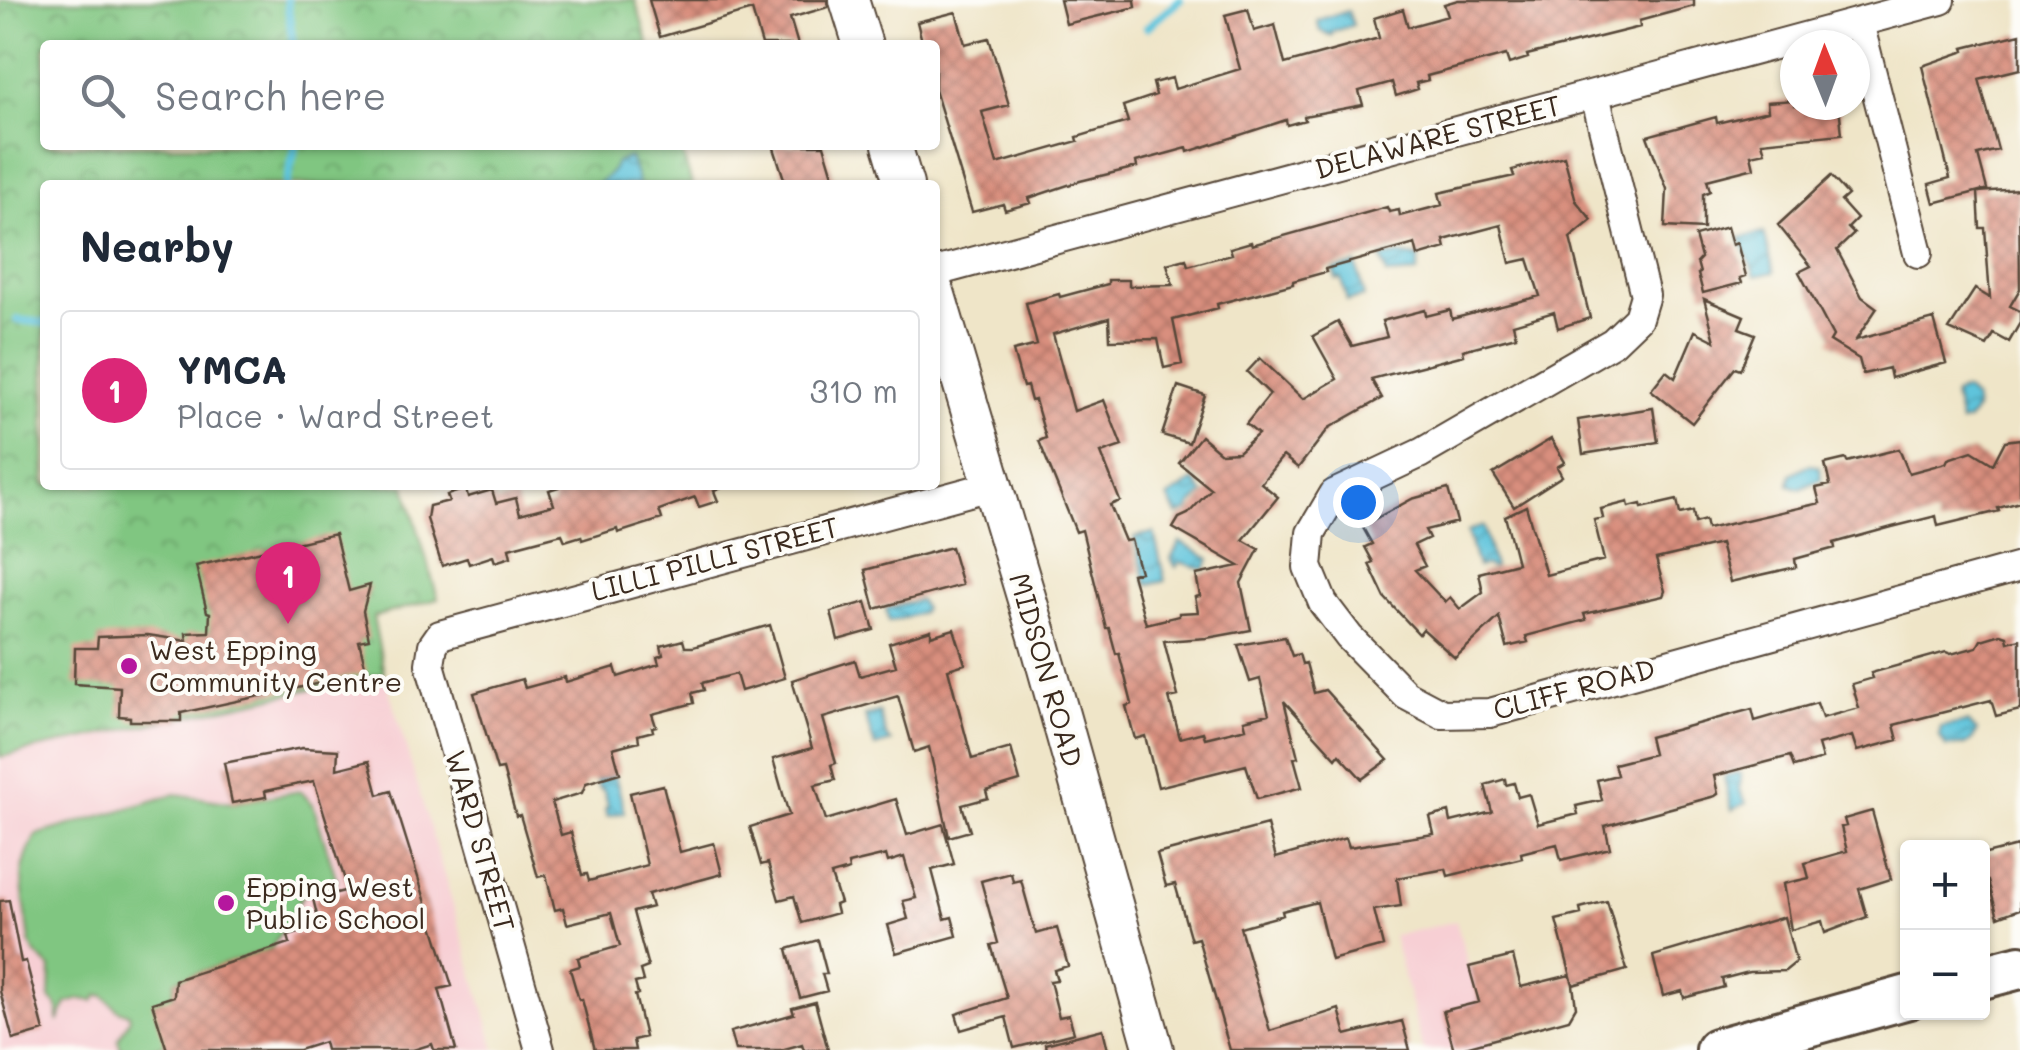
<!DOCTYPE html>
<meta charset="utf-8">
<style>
body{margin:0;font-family:Mali,sans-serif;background:#f2f2f3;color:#1f2937}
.controls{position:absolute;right:30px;bottom:30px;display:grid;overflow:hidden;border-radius:10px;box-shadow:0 2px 8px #0004}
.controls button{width:90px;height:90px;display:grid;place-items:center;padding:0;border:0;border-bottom:2px solid #e0e1e3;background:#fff;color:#1f2937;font:50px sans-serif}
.compass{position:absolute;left:1780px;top:30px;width:90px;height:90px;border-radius:50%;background:#fff;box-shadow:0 2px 8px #0004;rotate:359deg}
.you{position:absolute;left:1358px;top:502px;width:35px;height:35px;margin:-25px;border:8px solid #fff;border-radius:50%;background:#1a73e8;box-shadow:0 0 0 15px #1a73e833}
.badge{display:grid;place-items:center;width:65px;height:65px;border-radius:50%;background:#db2777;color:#fff;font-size:32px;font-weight:700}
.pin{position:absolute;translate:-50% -82px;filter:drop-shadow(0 2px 5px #0008)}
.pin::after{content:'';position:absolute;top:52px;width:35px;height:30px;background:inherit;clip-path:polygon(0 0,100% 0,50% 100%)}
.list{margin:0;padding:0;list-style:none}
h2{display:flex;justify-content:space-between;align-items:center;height:130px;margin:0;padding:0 40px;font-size:42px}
h2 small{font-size:32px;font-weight:400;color:#747a83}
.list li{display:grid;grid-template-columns:65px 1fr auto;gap:30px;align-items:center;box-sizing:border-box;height:160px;margin:0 20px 20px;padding:0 20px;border:2px solid #e0e1e3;border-radius:10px}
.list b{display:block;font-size:38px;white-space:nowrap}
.list p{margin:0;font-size:32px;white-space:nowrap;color:#747a83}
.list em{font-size:32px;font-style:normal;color:#747a83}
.icon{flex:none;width:55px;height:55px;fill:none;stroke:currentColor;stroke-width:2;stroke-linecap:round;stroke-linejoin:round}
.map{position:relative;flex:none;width:2020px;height:1050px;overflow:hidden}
.search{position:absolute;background:#fff;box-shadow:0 2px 8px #0004;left:40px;top:40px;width:900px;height:110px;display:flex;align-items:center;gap:25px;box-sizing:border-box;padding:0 35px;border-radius:10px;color:#747a83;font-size:38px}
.panel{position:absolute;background:#fff;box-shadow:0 2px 8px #0004;left:40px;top:180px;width:900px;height:310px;border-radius:10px}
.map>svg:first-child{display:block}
.built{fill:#f7cfd4}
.green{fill:#80c681;stroke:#5e7850;stroke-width:2.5}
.park{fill:url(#park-crowns);stroke:#5e7850;stroke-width:2.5}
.water{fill:url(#water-waves);stroke:#4c777d;stroke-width:2.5}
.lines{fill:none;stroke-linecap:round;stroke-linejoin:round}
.stream{stroke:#5ec4dc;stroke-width:8}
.building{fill:url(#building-cross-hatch);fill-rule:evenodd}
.street-casing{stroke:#564638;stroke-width:32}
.secondary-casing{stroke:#564638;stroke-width:42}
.primary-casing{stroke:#564638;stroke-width:48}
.street{stroke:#fff;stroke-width:28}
.secondary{stroke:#fff;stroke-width:38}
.primary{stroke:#fff;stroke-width:42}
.poi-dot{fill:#b5179e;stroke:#fdfcf7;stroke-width:4}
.labels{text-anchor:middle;stroke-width:8;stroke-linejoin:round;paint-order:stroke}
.street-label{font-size:28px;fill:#3b2a1e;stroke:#fdfcf7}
.poi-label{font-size:28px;fill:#3b2a1e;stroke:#fdfcf7;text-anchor:start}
</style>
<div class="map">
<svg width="2020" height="1050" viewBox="0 0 2020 1050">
<defs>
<pattern id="park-crowns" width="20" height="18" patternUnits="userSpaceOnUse" patternTransform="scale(2.5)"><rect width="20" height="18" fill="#80c681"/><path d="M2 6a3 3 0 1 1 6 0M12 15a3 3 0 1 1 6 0" fill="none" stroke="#6aa169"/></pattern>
<pattern id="water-waves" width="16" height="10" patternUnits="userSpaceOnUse" patternTransform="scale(2.5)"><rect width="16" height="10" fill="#5ec4dc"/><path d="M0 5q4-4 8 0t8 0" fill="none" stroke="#4f9fb2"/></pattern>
<pattern id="building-cross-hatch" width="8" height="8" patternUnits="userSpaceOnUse" patternTransform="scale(2.5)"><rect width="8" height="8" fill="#d98f7e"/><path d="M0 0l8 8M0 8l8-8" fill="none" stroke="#b17567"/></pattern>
</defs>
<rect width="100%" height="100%" fill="#fdfcf7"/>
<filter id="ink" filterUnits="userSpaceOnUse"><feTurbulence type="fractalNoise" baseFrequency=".01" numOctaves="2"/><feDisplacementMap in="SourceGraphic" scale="20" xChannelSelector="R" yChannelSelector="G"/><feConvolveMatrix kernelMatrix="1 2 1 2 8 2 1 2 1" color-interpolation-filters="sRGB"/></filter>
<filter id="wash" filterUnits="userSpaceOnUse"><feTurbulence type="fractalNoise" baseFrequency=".0048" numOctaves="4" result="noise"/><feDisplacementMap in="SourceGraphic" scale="40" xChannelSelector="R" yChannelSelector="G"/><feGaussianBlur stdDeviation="2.25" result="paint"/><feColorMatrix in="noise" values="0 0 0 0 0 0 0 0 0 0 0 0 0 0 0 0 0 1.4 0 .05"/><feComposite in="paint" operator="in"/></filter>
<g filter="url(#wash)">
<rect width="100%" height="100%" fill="#efe5c8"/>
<path class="built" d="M384 673 496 1050H0V757Z
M1456 921 1492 1050H1423L1393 936Z"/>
<path class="green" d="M300 791 313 804 337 881 306 890 271 949 175 980 165 1044 148 1050H121L118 1040 130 1018 129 1014 118 1010 103 995 97 996 94 1001 81 999 67 1003 58 1022V1006L50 999 51 968C26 947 32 949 27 920 21 881 17 873 36 835L176 794 232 803Z"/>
<path class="park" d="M0 0H635L649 45H45V145H680L692 185H45V485H405L438 599 373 617 384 673 0 757Z"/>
<path class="water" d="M1348 11 1353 25 1334 31 1331 36 1320 30 1317 20Z
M630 157 639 185H596L611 173 616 162Z
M1764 233 1774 272 1755 276 1740 238Z
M1402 255 1419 257 1417 273 1387 275 1381 258Z
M1356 264 1364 297 1347 301 1341 278 1336 279 1334 270Z
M1964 390 1974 399 1976 409 1968 421 1960 423 1954 395Z
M1810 464 1820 467 1821 479 1801 489 1789 485 1791 474Z
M1194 481 1204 494 1192 504 1188 511 1177 515 1168 497Z
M1483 526 1494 567 1490 568 1486 565 1477 567 1467 531Z
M1154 533 1165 581 1147 585 1134 537Z
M1180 542 1210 559 1205 569 1180 562 1176 567 1171 559Z
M919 600 924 609 921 613 889 622 886 609Z
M879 712 887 738 891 742 875 747 865 716Z
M1967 722 1977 731C1970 749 1962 745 1946 747L1939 735 1941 727Z
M1737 773 1741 774 1740 790 1746 803 1732 810 1724 777Z
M615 776 625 812 607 816 605 810 608 805 604 791 598 787 596 781Z"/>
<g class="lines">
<path class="stream" d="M287 0 293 45
M1147 27 1180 0
M286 185 296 145
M17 320 45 323"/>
</g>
<g id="blocks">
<path class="building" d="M649 0H827L828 7 790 18 798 45H762L752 10 660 37Z
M1060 0H1135L1136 7 1066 24Z
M1458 0H1694V6L1639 21 1640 27 1527 55 1528 58 1509 64 1506 55 1427 76 1428 80 1416 83 1418 89 1396 96 1392 82 1359 91 1363 105 1304 116 1305 120 1287 125 1286 120 1188 152 1187 148 1136 162 1137 167 1080 181 1029 198 1031 203 1005 210 1003 204 972 212 935 90V45H923L917 22 956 12 965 44 989 38 1009 105 982 112 997 164 1078 141 1077 137 1128 122 1123 106 1156 95 1153 83 1172 78 1175 89 1240 69 1225 15 1248 9 1254 31 1275 25 1285 64 1379 38 1374 18 1403 9 1408 27 1448 16 1444 4Z
M2020 34V69L1979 79 1998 150 1978 155 1987 189 1934 203 1929 184 1950 178 1922 66 1965 51 1964 48Z
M1795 100V105H1839L1842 134 1762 142 1765 152 1751 155 1754 168 1707 180 1710 191 1703 194V229L1665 227 1667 189 1647 136 1716 117 1717 123 1768 111 1767 102Z
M773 145H824L836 185H786Z
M1564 156 1576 201 1592 220 1570 238 1590 318 1558 328 1554 312 1513 324 1516 336 1463 350 1464 355 1371 379 1382 398 1329 428 1298 468 1283 456 1261 483 1278 497 1243 540 1259 549 1241 583 1251 630 1207 638 1164 641 1178 696 1169 698 1180 738 1203 732 1205 738 1246 728 1244 720 1269 714 1260 679 1250 682 1238 645 1285 637 1292 656 1299 654 1302 664 1306 663 1314 693 1325 690 1388 760 1362 779 1339 754 1336 758 1284 701 1298 757 1294 758 1302 787 1257 799 1246 765 1158 787 1145 736 1135 739 1126 706 1132 704 1119 653 1116 654 1109 628H1106L1082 530 1076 532 1039 441 1046 438 1035 400 1031 401 1027 386 1023 387 1013 351 1037 345 1026 303 1059 294 1060 297 1108 284V280H1129V286L1173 285 1167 264 1186 259 1188 266 1232 254 1230 248 1251 242 1252 245 1387 207 1389 212 1399 210 1400 216 1442 205 1439 193 1514 176 1512 170ZM1501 225 1510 263 1528 259 1540 296 1452 319 1450 310 1426 316 1425 310 1382 321 1387 337 1352 346 1338 322 1313 336 1337 379 1303 399 1260 358 1247 372 1270 394 1246 424 1258 434 1238 452 1221 453 1201 436 1179 463 1211 489 1188 514 1179 518 1173 528 1239 566 1196 575 1200 596 1195 597 1198 612 1179 613V616L1146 624 1132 574 1140 572 1131 540 1125 541 1110 505 1120 501 1101 453 1122 446 1104 400 1074 411 1053 334 1109 318 1110 340 1158 339 1164 368 1182 364 1173 320 1218 308 1217 304 1293 284V281L1326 272 1325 269 1415 244 1418 256 1446 248 1444 240Z
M1831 176 1848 195 1841 201 1857 219 1848 228 1854 234 1837 250 1862 297 1877 308 1856 340 1934 319 1946 363 1891 378 1889 368 1863 374 1859 359 1830 341 1833 336 1799 272 1811 266 1778 225Z
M2019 189 2020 289 2010 306 2020 311V323L2009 342 1994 334 1987 346 1949 329 1975 289 1990 298 1985 228H1980L1978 192Z
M1727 227 1732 245 1737 243 1746 276 1740 278 1742 283 1703 293 1698 274 1700 273 1697 262 1701 258 1695 236Z
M1704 299 1744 316 1739 328 1755 334 1740 370 1735 368 1692 423 1651 390 1666 371 1675 378 1695 331 1715 341Z
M1178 386 1205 395 1189 443 1162 435Z
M1653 408 1658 442 1583 454 1578 420Z
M1551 439 1565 462 1557 467 1562 476 1514 507 1493 474Z
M2020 439V502L1998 508 1999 511 1938 526 1936 516 1892 527 1834 543 1835 548 1795 559 1796 567 1730 582 1720 544 1656 559 1665 591 1663 596 1584 614 1586 620 1526 636 1528 642 1507 647 1499 617 1455 658 1423 629 1419 634 1385 598 1369 564 1373 562 1365 547 1372 544 1362 526 1412 499 1448 489 1457 522 1425 530 1429 538 1414 545 1425 566 1415 570 1445 602 1450 597 1460 609 1483 592 1479 573 1517 563 1505 516 1526 506 1546 575 1604 560 1594 520 1603 518 1601 509 1628 502 1629 507 1641 504 1642 508 1677 500 1680 514 1693 511 1695 523 1705 520 1707 529 1820 503 1816 488 1830 485 1825 464 1846 459 1847 462 1899 449 1909 473 1946 463 1948 459 1972 451 1993 464 2005 441Z
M565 485H722V488L714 491 718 501 699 507 695 497 659 510 662 519 618 533 617 529 582 540 581 536 565 541 562 534 509 548 511 557 495 562 493 556 469 564 467 558 442 566 427 519 429 506 449 501 447 495 466 489 468 497 492 490 496 503 516 498 520 514 554 505 549 490Z
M335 534 349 591 370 585 363 611 369 639 359 641 367 673 181 713V721H130V717L119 716 120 687 74 684 75 648H97L98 637 148 635 187 641 186 633 209 632 210 613 207 612 196 566Z
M951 547 962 585 875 609 865 570Z
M866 602 874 630 838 640 831 612Z
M770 625 785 678 741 691 736 674 702 683 704 690 692 693 694 703 652 714 656 726 652 727 653 731 638 735 639 741 613 748 620 773 586 783 582 793 552 802 561 835 571 832 582 875 587 874 589 881 647 865 630 793 663 785 680 852 714 843 722 874 648 894 652 907 633 912 648 967 640 970 643 981 635 983 638 994 635 995 645 1037 633 1040 635 1050H595L582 999 579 1000 570 969 580 966 578 958 620 946 611 913 567 924 563 908 555 910 546 875 538 877 520 815 516 816 503 769 497 770 474 693 522 679 525 688 565 677 566 682 615 667 618 677 659 664 657 657 663 655 661 646 683 640 685 647H693Z
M954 629 965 664 948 669 972 759 1011 748 1020 781 986 791 988 798 962 805 970 831 949 837 929 747 914 752 898 696 823 718 836 763 831 765 835 780 815 785 826 820 896 799 907 835 943 824 954 864 932 870 945 919 952 917 957 936 896 953 888 925 908 919 903 901 916 898 904 857 888 862 886 855 848 864 849 870 831 875 840 903 835 905 837 913 802 923 794 896 779 900 768 863 761 865 750 827 789 815 773 759 812 748 792 680 855 660 860 676 896 666 889 643 931 630V636Z
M2001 634 2007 636 2008 642 2020 639V710L1996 716 1991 700 1894 725 1898 740 1857 751 1852 736 1818 745 1822 759 1794 767 1790 756 1714 776 1718 794 1715 796 1605 826 1610 848 1561 860 1557 844 1521 853 1522 858 1448 876 1446 869 1397 878 1401 906 1374 910 1383 946 1331 960 1317 902 1282 911 1283 915 1240 927 1270 1031 1339 1009 1346 1035 1402 1021 1410 1050H1230L1198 938 1191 940 1175 884 1166 886 1157 854 1267 825 1276 858 1346 838 1349 847 1434 834 1430 817 1449 812 1451 822 1492 812 1485 785 1505 779 1506 785 1514 783 1518 797 1529 794 1538 824 1578 814 1576 806 1602 800 1597 780 1617 775 1614 764 1653 754 1649 737 1752 709 1755 721 1817 703 1822 718 1859 708 1852 684 1873 678 1871 673 1946 652 1951 654 1977 647 1981 640Z
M302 748 338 750 337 769 369 761 378 795 391 791 452 986 439 989 456 1050H434L432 1044 413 1050H326L324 1042 299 1050H167L152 1003 174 996 175 980 290 943 288 936 320 927 313 899 348 890 314 781 265 791 266 797 232 803 224 763Z
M1872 811 1891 879 1859 889 1867 917 1825 933 1822 921 1791 930 1783 884 1809 878 1805 863 1847 851 1841 827 1846 826 1844 819Z
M2017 846 2020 909 1998 917 1988 881 1982 883V855Z
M1011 873 1013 882 1021 880 1036 934 1057 928 1068 966 1054 970 1057 980 1050 981 1059 1017 1069 1015 1074 1033 1014 1048 1006 1017 961 1030 956 1014 1007 998 991 945 998 943 981 881Z
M9 900 21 962 26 961 44 1031 13 1040 0 991V901Z
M1607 901 1627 970 1573 985 1576 1007 1569 1019 1454 1050 1443 1011 1479 1002 1469 967 1513 956 1521 987 1570 975 1573 984 1556 920 1581 914 1580 908Z
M1784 917 1796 962 1785 971 1749 972 1722 979 1724 987 1684 998 1682 991 1663 996 1653 956Z
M818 940 827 974H822L827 991 800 998 787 949Z
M815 1002 828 1050H804L802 1044 781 1050H735L730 1032 794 1014 792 1008Z
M1103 1029 1108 1050H1046L1045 1044Z"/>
</g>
</g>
<g filter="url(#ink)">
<use href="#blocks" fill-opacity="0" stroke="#564638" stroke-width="2.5"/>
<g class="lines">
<defs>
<path id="street" d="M1859 23 1918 253
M1595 95 1645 295 1638 318 1613 342 1421 453 1334 494 1311 533 1308 567 1323 603 1349 637 1406 695 1442 714 1490 713 2020 567
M935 272 1941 0
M540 1050 430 664 433 645 440 635 991 486"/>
<path id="secondary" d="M849 0 863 45
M892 145 904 185
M935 292 1039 640 1154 1050"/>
<path id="primary" d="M1982 977 2020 967
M1717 1050 1908 997"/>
</defs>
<use href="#street" class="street-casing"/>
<use href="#secondary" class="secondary-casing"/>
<use href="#primary" class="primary-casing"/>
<use href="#street" class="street"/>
<use href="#secondary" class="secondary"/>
<use href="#primary" class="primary"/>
</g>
</g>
<g class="poi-dot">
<circle cx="129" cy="666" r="10"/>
<circle cx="226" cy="903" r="10"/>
</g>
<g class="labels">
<g class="street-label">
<text transform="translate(1438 137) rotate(-15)" y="10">DELAWARE STREET</text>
<text transform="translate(715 559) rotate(-15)" y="10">LILLI PILLI STREET</text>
<text transform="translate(1046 670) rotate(74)" y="10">MIDSON ROAD</text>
<text transform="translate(1574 689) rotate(-15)" y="10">CLIFF ROAD</text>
<text transform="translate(480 841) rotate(74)" y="10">WARD STREET</text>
</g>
<g class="poi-label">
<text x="149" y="660">West Epping<tspan x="149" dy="32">Community Centre</tspan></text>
<text x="246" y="897">Epping West<tspan x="246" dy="32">Public School</tspan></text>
</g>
</g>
</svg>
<div class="controls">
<button>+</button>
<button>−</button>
</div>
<svg class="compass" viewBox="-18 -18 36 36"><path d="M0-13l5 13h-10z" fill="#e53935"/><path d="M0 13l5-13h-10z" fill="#747a83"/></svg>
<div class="you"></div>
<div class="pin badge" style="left:288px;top:624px">1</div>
<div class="search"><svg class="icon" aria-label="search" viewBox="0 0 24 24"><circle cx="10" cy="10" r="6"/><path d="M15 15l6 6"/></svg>Search here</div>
<section class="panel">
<h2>Nearby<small></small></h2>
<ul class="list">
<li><span class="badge">1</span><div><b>YMCA</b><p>Place · Ward Street</p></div><em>310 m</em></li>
</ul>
</section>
</div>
